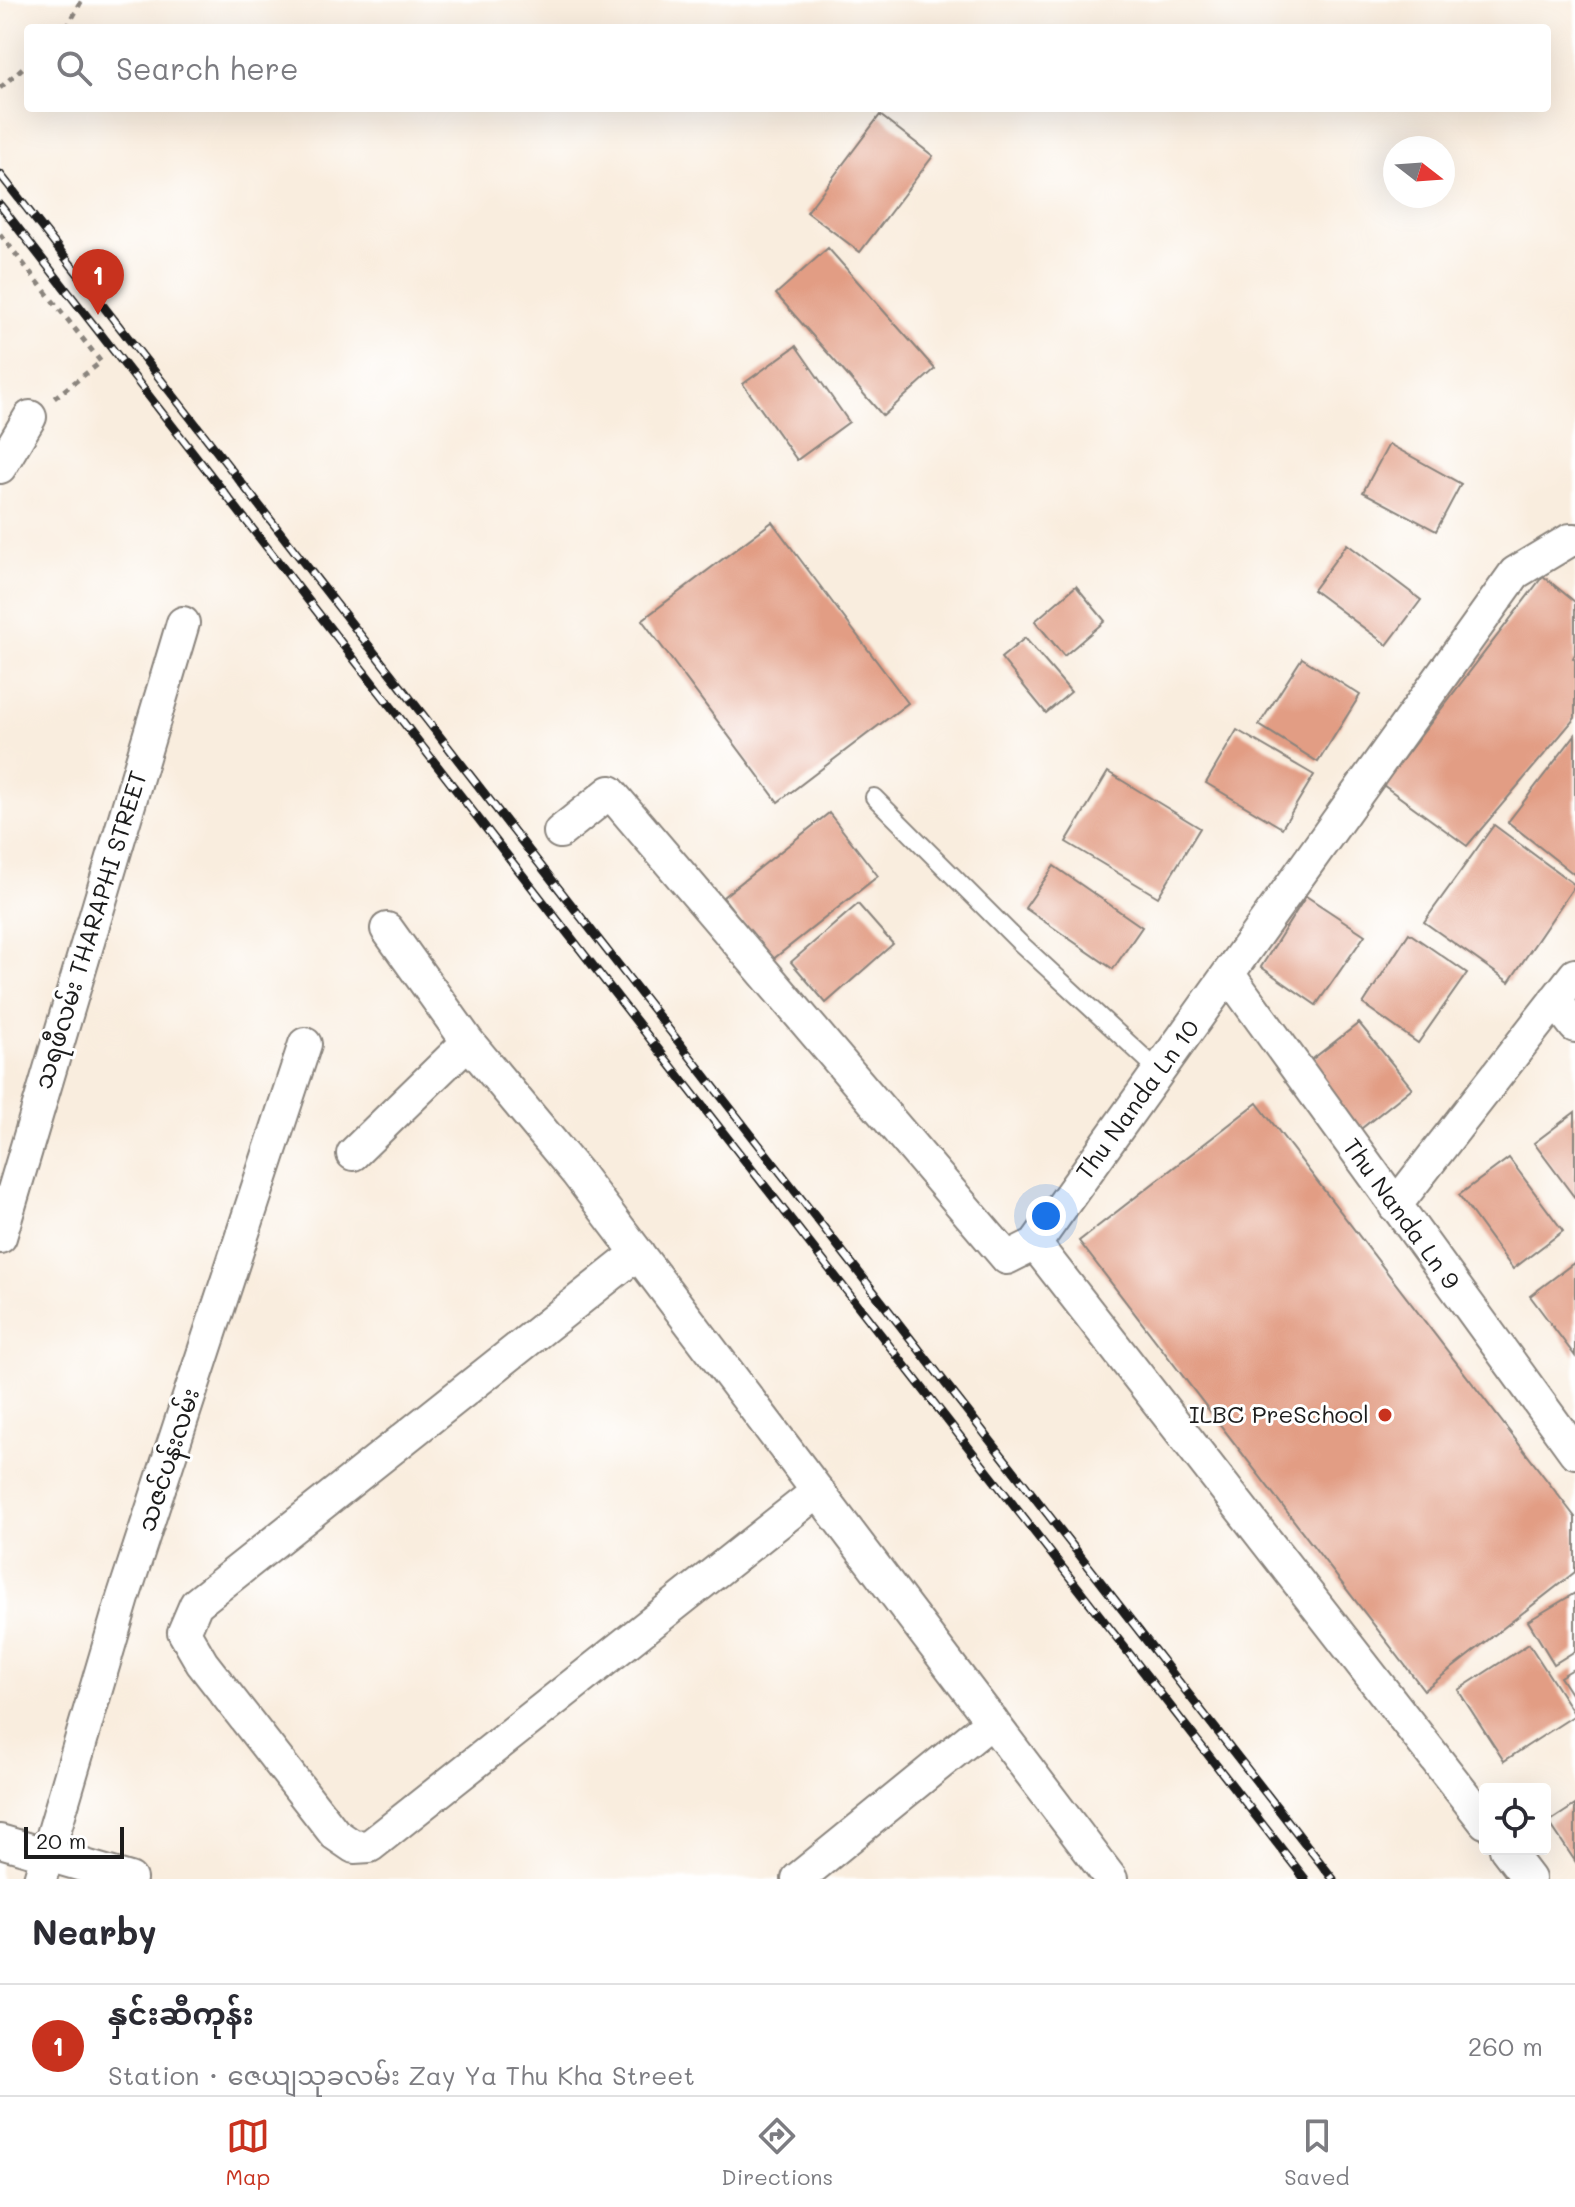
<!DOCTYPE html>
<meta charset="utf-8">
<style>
body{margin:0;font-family:Mali,"Noto Sans Myanmar",sans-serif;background:#f7f7f7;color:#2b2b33}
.controls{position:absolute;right:24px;bottom:24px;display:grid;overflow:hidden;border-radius:8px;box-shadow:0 8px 32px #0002}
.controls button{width:72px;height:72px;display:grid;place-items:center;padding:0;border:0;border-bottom:2px solid #e1e1e2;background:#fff;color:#2b2b33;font:40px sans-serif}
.compass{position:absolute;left:1383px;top:136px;width:72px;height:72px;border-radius:50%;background:#fff;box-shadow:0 8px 32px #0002;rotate:107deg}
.scale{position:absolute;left:24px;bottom:20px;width:100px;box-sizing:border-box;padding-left:8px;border:4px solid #1c1c1c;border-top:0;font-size:22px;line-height:28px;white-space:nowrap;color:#1c1c1c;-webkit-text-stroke:6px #fff;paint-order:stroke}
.you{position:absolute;left:1046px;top:1216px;width:28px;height:28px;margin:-20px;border:6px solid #fff;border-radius:50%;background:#1a73e8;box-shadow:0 0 0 12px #1a73e833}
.badge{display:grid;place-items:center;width:52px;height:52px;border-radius:50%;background:#c8321e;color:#fff;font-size:26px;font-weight:700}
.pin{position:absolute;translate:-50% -66px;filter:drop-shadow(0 2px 4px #0008)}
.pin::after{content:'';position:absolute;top:42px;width:28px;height:24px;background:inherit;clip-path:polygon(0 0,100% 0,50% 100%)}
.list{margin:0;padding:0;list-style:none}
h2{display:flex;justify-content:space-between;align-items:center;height:104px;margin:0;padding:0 32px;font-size:34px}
h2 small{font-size:26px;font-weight:400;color:#7c7c81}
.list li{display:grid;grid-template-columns:52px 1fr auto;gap:24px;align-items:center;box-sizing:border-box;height:112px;padding:0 32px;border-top:2px solid #e1e1e2}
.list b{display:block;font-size:30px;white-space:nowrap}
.list p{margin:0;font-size:26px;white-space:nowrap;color:#7c7c81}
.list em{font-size:26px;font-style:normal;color:#7c7c81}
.icon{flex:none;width:44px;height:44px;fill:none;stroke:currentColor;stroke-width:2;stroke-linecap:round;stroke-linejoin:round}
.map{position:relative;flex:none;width:1575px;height:1879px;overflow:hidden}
.search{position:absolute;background:#fff;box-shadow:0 8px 32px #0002;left:24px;right:24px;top:24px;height:88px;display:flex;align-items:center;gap:20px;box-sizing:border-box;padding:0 28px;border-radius:8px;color:#7c7c81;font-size:30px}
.sheet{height:216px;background:#fff}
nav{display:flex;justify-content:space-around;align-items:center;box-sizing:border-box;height:112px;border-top:2px solid #e1e1e2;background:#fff;font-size:22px;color:#7c7c81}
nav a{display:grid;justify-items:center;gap:4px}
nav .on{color:#c8321e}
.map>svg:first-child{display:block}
.building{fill:#e29d84}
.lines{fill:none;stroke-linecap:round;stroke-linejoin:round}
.service-casing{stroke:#8a847d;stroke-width:20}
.minor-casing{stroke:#8a847d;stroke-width:36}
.path{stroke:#8a847d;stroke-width:5;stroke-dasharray:6 6;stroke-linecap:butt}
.service{stroke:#fff;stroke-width:16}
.minor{stroke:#fff;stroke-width:32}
.rail-casing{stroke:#1c1c1c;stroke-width:9}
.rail{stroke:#fff;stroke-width:6;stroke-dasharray:18;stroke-linecap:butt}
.poi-dot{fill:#c8321e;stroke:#fff;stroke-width:3}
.labels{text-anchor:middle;stroke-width:6;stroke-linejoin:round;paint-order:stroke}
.street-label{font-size:24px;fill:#1c1c1c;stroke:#fff}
.poi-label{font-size:24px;fill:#1c1c1c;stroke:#fff;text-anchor:end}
</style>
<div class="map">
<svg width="1575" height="1879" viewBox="0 0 1575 1879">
<rect width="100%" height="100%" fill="#fff"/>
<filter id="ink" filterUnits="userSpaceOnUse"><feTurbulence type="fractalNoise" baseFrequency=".0125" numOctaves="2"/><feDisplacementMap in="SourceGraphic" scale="16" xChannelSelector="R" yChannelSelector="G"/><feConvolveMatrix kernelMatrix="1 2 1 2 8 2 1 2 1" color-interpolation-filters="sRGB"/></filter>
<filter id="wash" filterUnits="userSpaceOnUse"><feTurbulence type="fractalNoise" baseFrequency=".006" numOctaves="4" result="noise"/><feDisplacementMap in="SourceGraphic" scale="32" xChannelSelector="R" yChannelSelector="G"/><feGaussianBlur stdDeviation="1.8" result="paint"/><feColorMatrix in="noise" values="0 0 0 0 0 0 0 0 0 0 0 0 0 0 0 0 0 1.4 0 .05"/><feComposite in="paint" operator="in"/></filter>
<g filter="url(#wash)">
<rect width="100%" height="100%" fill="#f9edde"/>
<g id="blocks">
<path class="building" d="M880 115 933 156 860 252 807 212Z
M828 248 935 369 883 416 776 294Z
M796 346 849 422 797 460 743 384Z
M1389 444 1461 484 1436 531 1363 492Z
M772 522 908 703 778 802 642 620Z
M1347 544 1421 600 1387 645 1313 590Z
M1543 576 1575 602V654L1573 658 1575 660V718L1467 846 1383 785Z
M1076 586 1105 621 1064 656 1035 621Z
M1025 638 1071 692 1046 713 1001 658Z
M1302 658 1360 695 1318 762 1259 725Z
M1237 730 1314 775 1282 828 1206 783Z
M1575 735V875L1508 822Z
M1108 772 1200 828 1158 897 1066 842Z
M829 813 878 876 772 960 723 897Z
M1494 825 1575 885 1509 982 1424 922Z
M1054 866 1142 927 1113 969 1025 908Z
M1306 896 1365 935 1316 1005 1261 967Z
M858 904 893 944 826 1003 791 962Z
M1409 933 1467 973 1418 1043 1363 1004Z
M1359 1023 1412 1088 1357 1132 1305 1065Z
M1257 1103 1575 1517V1572L1424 1690 1079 1241Z
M1575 1112V1198L1534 1143Z
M1509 1158 1563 1231 1513 1269 1459 1195Z
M1575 1262V1356L1530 1296Z
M1575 1593V1651L1554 1664 1528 1621Z
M1529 1644 1575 1715 1504 1761 1458 1690Z
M1575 1668V1700L1560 1677Z
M1575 1805V1861L1549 1822Z"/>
</g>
</g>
<g filter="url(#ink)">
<use href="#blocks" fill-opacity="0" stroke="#8a847d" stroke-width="2"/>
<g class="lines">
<defs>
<path id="service" d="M874 797 1019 942 1159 1071"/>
<path id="minor" d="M0 467 30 417
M560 832 610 792 1007 1258 1035 1244
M387 929 468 1042 577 1173 1111 1879
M1229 975 1575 1452
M1555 1000 1575 1026
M353 1154 468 1042
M1395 1206 1575 975
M0 1237 183 623
M638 1253 196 1604 184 1632 202 1663 335 1834 354 1847 370 1846 818 1491
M1485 1822 1035 1244 1515 573 1570 540H1575
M0 1841 130 1879
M1506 1849 1529 1879
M40 1879 123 1598 305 1044
M798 1879 992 1721"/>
</defs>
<use href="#service" class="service-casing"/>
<use href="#minor" class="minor-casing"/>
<path class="path" d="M67 28 82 0
M0 88 28 63
M0 234 101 362 53 399"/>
<use href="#service" class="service"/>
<use href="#minor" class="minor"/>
<defs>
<path id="rail" d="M0 174 1333 1879
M0 205 1305 1879"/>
</defs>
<use href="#rail" class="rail-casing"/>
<use href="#rail" class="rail"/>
</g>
</g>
<circle class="poi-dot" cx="1385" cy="1415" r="8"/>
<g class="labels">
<g class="street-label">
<text transform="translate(91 930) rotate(-73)" y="8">သရဖီလမ်း THARAPHI STREET</text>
<text transform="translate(1138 1100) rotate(-54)" y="8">Thu Nanda Ln 10</text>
<text transform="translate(1401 1214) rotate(54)" y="8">Thu Nanda Ln 9</text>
<text transform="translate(169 1460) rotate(-72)" y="8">သဇင်ပန်းလမ်း</text>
</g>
<g class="poi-label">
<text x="1369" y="1423">ILBC PreSchool</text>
</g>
</g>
</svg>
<div class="controls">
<button><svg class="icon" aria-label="locate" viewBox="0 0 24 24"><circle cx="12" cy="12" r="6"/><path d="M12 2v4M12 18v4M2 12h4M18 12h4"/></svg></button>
</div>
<svg class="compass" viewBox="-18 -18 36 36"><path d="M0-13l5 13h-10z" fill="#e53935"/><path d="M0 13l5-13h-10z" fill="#7c7c81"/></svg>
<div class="scale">20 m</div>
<div class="you"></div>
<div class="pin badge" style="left:98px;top:315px">1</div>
<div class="search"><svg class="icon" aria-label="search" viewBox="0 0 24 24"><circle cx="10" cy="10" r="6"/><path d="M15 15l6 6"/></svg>Search here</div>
</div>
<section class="sheet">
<h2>Nearby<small></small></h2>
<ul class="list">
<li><span class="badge">1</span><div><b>နှင်းဆီကုန်း</b><p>Station · ဇေယျသုခလမ်း Zay Ya Thu Kha Street</p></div><em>260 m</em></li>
</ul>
</section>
<nav>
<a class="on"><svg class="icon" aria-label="map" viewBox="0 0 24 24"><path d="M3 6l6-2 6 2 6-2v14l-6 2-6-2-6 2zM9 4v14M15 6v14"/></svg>Map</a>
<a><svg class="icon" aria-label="directions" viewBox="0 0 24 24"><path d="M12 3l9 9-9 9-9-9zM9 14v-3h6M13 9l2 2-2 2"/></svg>Directions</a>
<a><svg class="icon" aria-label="saved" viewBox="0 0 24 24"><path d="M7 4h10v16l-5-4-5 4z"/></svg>Saved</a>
</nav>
